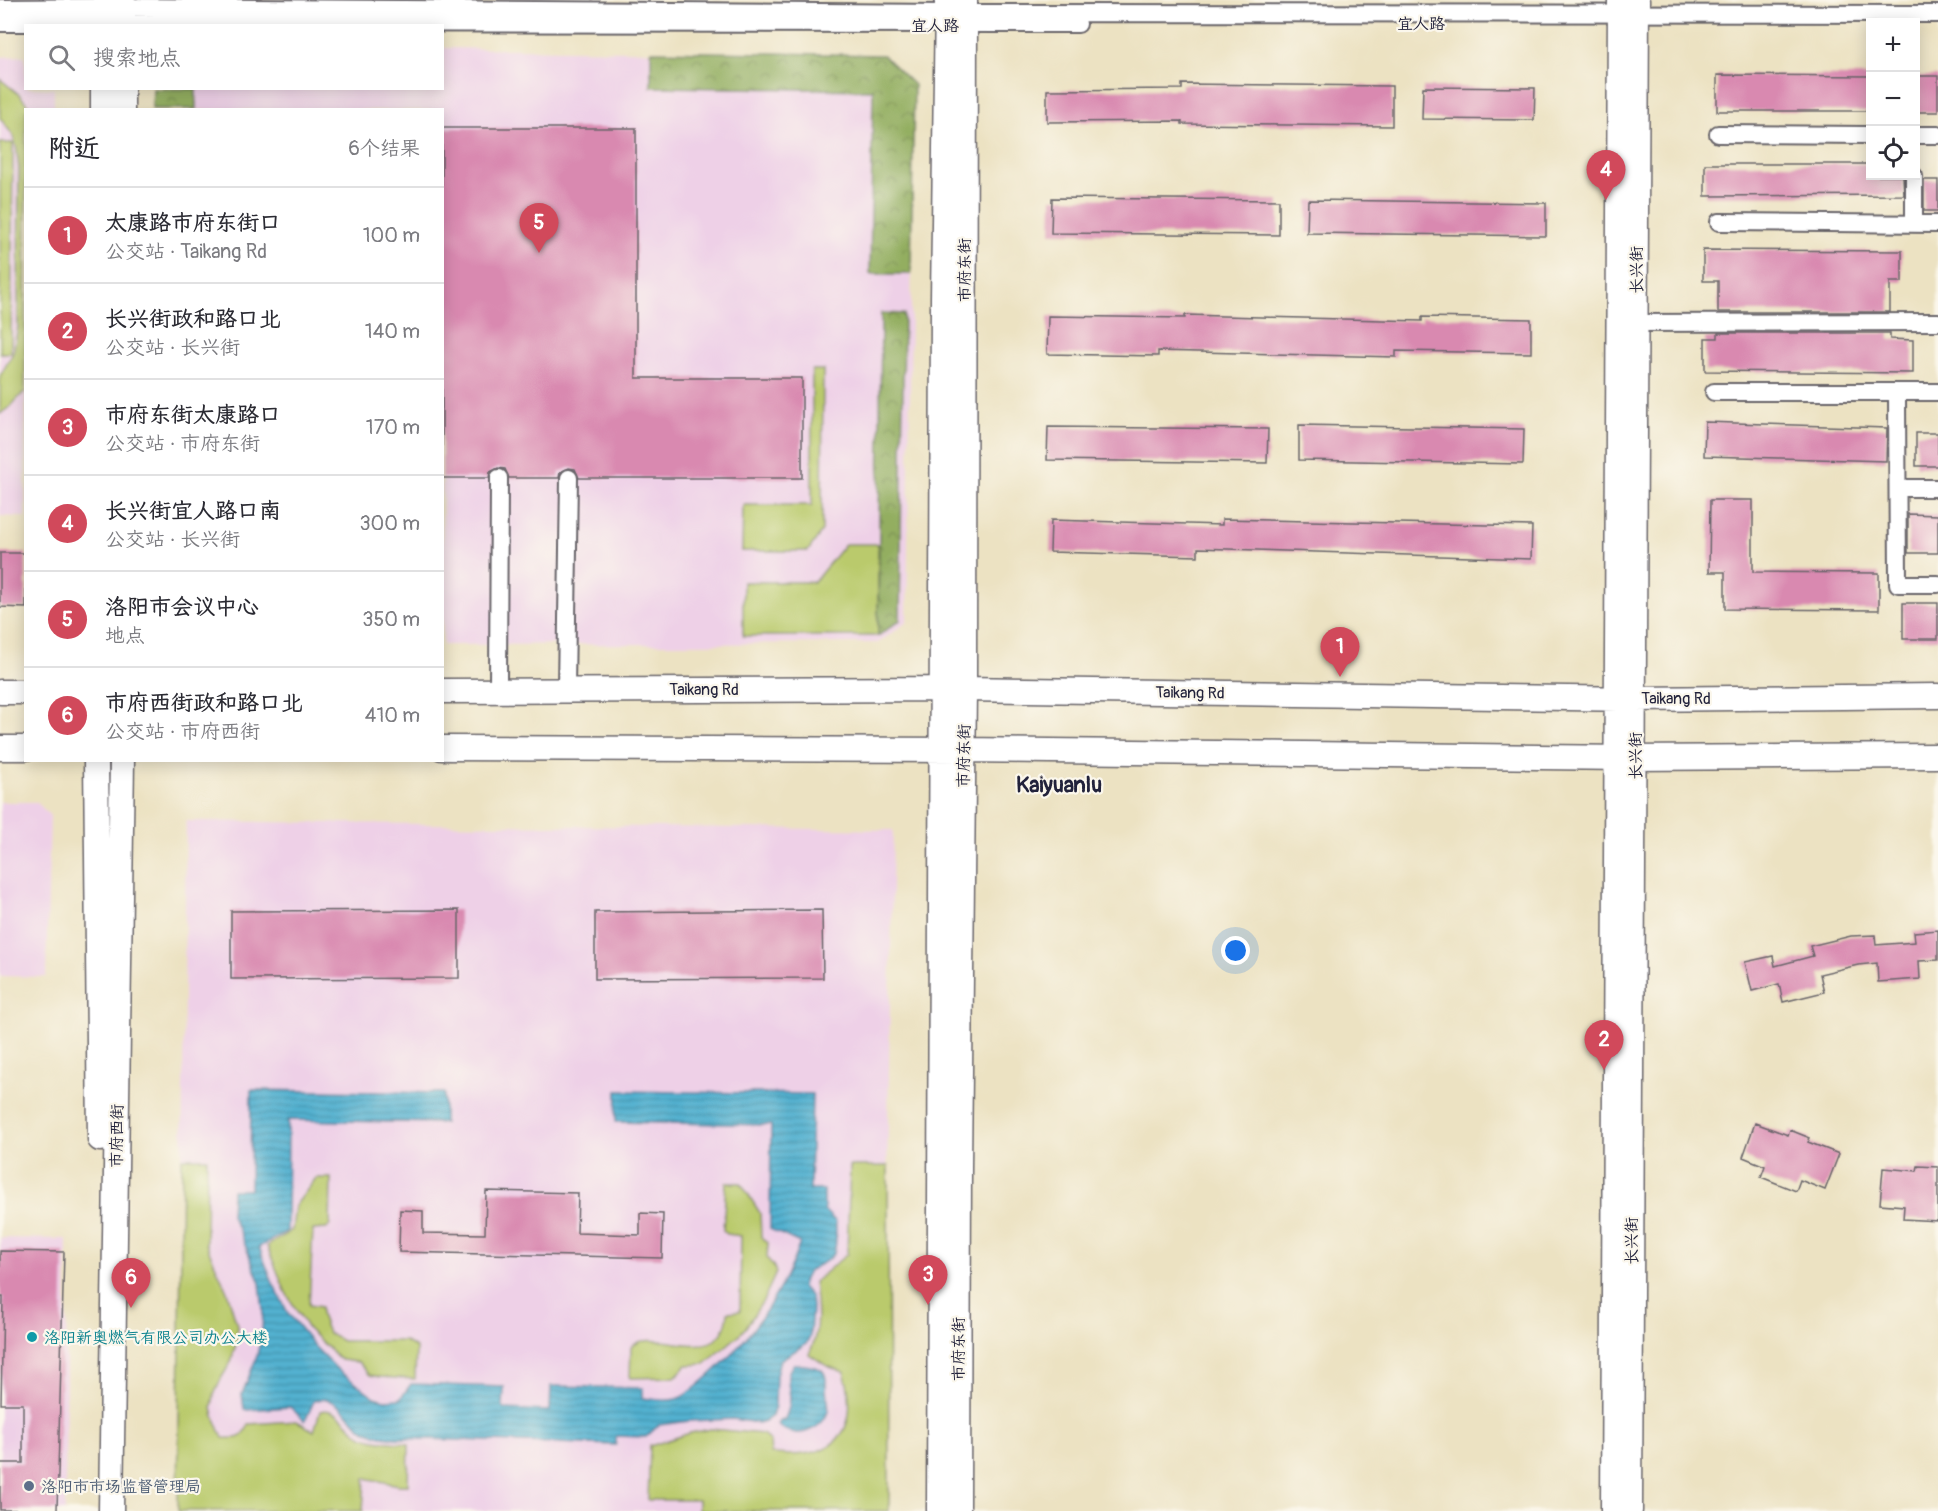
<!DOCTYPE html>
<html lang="zh">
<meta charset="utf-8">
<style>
body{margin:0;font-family:Pangolin,"LXGW WenKai TC",sans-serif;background:#f7f7f7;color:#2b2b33}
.controls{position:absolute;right:18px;top:18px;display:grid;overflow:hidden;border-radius:0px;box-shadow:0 3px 15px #0003}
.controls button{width:54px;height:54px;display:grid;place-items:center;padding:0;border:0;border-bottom:2px solid #e1e1e2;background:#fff;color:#2b2b33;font:30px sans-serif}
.you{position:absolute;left:1236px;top:951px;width:21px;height:21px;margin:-15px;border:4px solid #fff;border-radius:50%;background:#1a73e8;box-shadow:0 0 0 9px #1a73e833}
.badge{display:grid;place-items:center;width:39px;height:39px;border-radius:50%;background:#d1495b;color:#fff;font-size:20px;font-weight:700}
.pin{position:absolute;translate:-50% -50px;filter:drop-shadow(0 2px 3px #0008)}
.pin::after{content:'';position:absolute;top:32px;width:21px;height:18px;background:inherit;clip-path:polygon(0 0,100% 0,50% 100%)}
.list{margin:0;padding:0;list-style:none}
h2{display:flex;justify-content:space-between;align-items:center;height:78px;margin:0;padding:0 24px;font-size:26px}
h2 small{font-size:20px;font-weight:400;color:#7c7c81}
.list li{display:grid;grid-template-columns:39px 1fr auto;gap:18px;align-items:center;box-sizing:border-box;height:96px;padding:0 24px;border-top:2px solid #e1e1e2}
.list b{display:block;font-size:22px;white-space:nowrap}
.list p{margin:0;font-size:20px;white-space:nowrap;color:#7c7c81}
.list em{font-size:20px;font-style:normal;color:#7c7c81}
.icon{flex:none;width:33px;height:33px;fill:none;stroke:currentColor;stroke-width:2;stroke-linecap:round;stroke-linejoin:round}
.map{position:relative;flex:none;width:1938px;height:1511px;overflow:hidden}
.search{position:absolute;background:#fff;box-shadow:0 3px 15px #0003;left:24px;top:24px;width:420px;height:66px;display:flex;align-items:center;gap:15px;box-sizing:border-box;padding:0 21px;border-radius:0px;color:#7c7c81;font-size:22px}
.panel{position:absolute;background:#fff;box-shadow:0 3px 15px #0003;left:24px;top:108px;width:420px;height:654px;border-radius:0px}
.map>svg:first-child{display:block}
.built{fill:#eed0e7}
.green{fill:#baca6c;stroke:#6e7654;stroke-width:1.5}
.forest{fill:url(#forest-crowns);stroke:#5a684e;stroke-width:1.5}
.water{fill:url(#water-rules);stroke:#3a6a86;stroke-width:1.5}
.building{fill:#d989b0}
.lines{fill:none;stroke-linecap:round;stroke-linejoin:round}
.street-casing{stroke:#69656a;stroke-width:20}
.secondary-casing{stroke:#69656a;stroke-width:27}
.street{stroke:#fff;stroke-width:16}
.secondary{stroke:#fff;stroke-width:24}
.culture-dot{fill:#0f9aa8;stroke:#fbf7ec;stroke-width:2}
.service-dot{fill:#5c6f8a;stroke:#fbf7ec;stroke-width:2}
.labels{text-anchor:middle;stroke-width:4.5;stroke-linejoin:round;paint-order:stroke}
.street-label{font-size:16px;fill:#22223b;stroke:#fbf7ec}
.culture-label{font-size:16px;fill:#0d838f;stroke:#fbf7ec;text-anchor:start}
.service-label{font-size:16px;fill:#4e5e75;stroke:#fbf7ec;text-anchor:start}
.district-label{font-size:22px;font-weight:bold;fill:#22223b;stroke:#fbf7ec}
</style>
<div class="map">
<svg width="1938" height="1511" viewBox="0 0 1938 1511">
<defs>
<pattern id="forest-crowns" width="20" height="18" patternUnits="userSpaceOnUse" patternTransform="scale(1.5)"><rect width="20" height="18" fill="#93ae60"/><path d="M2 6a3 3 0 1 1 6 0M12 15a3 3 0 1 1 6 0" fill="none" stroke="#788d50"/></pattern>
<pattern id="water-rules" width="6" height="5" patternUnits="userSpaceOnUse" patternTransform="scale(1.5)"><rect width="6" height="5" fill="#52b1d0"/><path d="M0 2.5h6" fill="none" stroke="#4490aa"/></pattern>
</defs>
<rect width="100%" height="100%" fill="#fbf7ec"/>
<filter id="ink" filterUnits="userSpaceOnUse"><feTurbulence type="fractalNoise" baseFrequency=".0167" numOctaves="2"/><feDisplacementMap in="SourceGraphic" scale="12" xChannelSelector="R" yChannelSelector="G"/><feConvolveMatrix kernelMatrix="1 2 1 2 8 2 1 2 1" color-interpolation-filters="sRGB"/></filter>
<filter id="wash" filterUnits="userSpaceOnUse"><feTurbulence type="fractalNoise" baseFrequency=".008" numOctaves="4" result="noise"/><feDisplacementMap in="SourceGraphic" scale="24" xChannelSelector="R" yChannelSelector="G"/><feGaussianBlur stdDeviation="1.35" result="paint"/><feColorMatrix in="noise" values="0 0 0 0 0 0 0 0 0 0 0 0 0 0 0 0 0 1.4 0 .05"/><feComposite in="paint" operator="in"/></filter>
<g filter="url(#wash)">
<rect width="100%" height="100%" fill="#ece2c2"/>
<path class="built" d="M443 48 883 55 914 85 907 622 878 643 443 645 442 110H152L153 89 442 88Z
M25 56 26 88 54 89V109L26 110 25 517 0 516V57Z
M0 802H37L50 816 46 977 0 976Z
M186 821 893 830 887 1181 889 1511H178Z
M0 1238 67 1239 65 1511H0Z"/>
<path class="green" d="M0 79 20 95 31 109 26 110 25 391 11 406 0 414V376L13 353 18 327 19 169 16 145 12 134 0 118Z
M0 143H13L11 353H0Z
M812 370H823L822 531 808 551H742L743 505H812Z
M845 544H878V636H743V582H814Z
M182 1158H207L206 1244 227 1291 237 1325V1340L231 1362 222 1377 214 1395 212 1408 214 1416 223 1438C238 1439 243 1439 249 1424L297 1421 314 1431 320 1411C337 1406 347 1425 359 1434 372 1443 394 1441 409 1444L408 1485H399L365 1478 363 1511H178Z
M850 1166H888L889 1511H698V1500H648L650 1446 690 1433 711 1429 763 1434 770 1442 771 1454C782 1454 793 1456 804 1454 851 1447 856 1412 844 1372L827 1366 809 1354C820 1334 817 1305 814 1282L847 1254Z
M316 1178H331L330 1225 326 1229 313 1230 309 1305 321 1307V1315L328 1333 342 1341H404L416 1348 415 1379 380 1377 370 1375 358 1362 341 1360 308 1329 286 1293 267 1246 292 1230 295 1206Z
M726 1183H741L760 1213 761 1237 768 1243 767 1258 774 1267 776 1273 763 1301 746 1327 739 1335 705 1364 687 1365 675 1377 630 1378 631 1347C634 1345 639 1341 643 1341 674 1336 724 1365 728 1312L740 1311 741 1236 727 1234 723 1230Z"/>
<path class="forest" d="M651 51 883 55 914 85 911 274H870L873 90 651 87Z
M153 89H196V109H152Z
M881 313 904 314 900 620 878 636Z"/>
<path class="water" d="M251 1090 444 1093V1123L288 1120 287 1231 259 1247 272 1281 288 1313 315 1347 340 1372 375 1397 385 1400 400 1399 411 1384 504 1387 503 1409 550 1411 551 1386 643 1388V1398C653 1399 666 1402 676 1399 688 1395 700 1384 710 1375 751 1339 781 1295 800 1243L770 1229 771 1125 616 1122 617 1091 812 1094 810 1190H824V1210L836 1222C835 1231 838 1247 833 1254 822 1270 806 1262 802 1287L811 1297 812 1307 810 1336 806 1344 780 1360 776 1375 775 1406 772 1416 765 1421 758 1423 733 1419 689 1421 659 1425 646 1437 616 1436V1445L395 1438C386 1436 374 1436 366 1431 351 1421 335 1392 314 1401L305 1421 290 1407 247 1410 244 1409 242 1394 257 1356 262 1331 263 1310 260 1283 240 1232 231 1216 232 1190H250Z
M794 1364C802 1365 815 1365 822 1370 827 1375 826 1381 826 1388 826 1396 830 1403 828 1411 822 1432 792 1441 778 1424L780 1420 785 1419C788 1412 790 1406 790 1399 790 1385 783 1376 794 1364Z"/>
<g id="blocks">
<path class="building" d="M1717 75 1870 76V111H1717Z
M1916 76H1938V112H1916Z
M1182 84 1392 86V126L1182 124V121L1047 122V90L1182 89Z
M1423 87 1535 88 1534 120 1422 119Z
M442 128H636V378H802V478H579L575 469 569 468 560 472 559 478H509L505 469 498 468 490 472 489 478H442Z
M1705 164H1870V176H1903L1904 195 1705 196Z
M1924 180H1938V211H1924Z
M1052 198 1279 200V235L1051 233Z
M1308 200 1546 203V236L1307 233Z
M1703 250 1902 251V282H1890V312H1718V281H1703Z
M1185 315 1422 321V317L1531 319V353L1396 351V357L1158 351V356L1047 354 1048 316 1185 318Z
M1718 333H1890V339L1913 340V373L1705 371V338H1718Z
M1705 422 1887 428 1886 461 1704 456Z
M1299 425 1524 429 1523 464 1299 460Z
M1048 427 1268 429 1267 463 1047 460Z
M1916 433H1938V466H1916Z
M1710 500H1753V572L1879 573V610L1725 609V572H1709Z
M1908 514 1938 515V553H1908Z
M1222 519 1532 526 1531 559 1198 548V556L1050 552 1051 520 1222 525Z
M0 553H26V608L0 607Z
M1903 603H1938V639H1903Z
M459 910V978L231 979V911Z
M822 910 823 978 595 979V912Z
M1938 930V960L1919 961 1920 979 1878 982 1877 963 1858 965 1820 974 1824 992 1783 1002 1779 984 1752 991 1745 962 1773 956 1775 966 1813 956 1810 946 1851 936 1875 935 1876 945 1915 942 1914 932Z
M1755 1123 1788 1135 1790 1130 1810 1138 1808 1142 1839 1154 1825 1190 1800 1180 1796 1191 1761 1177 1765 1166 1743 1157Z
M1918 1166 1938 1167V1221L1903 1219 1904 1206 1880 1204 1883 1168 1917 1171Z
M486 1191 578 1193 577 1233 640 1235V1213L663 1214 662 1258 399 1252 400 1210 423 1211V1233L485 1234Z
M0 1251 64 1252 57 1510H0V1463H23V1404H1L3 1297H0Z"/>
</g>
</g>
<g filter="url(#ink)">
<use href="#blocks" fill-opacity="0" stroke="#69656a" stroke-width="1.5"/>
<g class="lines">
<defs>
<path id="street" d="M0 8 123 7 947 13 1938 14
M0 23 1078 24
M1718 134 1870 135
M1916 135H1938
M1914 176V223
M1719 222 1938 224
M1630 323 1938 322
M1714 392H1938
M1897 392 1898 584H1938
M1898 488H1938
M498 690 499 478
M566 690 569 478"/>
<path id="secondary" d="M104 26 105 0
M123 26V0
M103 110V88
M122 110V88
M442 691 964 689 1635 699 1938 696
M0 692H26
M0 748H26
M442 748 963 750 1628 758 1938 756
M96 760 100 1139
M111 1511 122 760
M939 1511 943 298 947 0
M958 1511 959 1167 964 689 965 0
M1613 1511 1620 0
M1630 1511 1637 0"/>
</defs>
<use href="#street" class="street-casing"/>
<use href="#secondary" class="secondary-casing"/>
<use href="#street" class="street"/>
<use href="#secondary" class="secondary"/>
</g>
</g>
<circle class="culture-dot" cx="32" cy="1337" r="6"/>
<circle class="service-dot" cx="29" cy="1486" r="6"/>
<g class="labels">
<g class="street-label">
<text x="1421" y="29">宜人路</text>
<text x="935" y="31">宜人路</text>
<text transform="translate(964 270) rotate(-90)" y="6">市府东街</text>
<text transform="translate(1636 270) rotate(-90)" y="6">长兴街</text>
<text x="704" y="695">Taikang Rd</text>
<text transform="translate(1190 692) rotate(1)" y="6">Taikang Rd</text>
<text x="1676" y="704">Taikang Rd</text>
<text transform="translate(963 756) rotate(-89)" y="6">市府东街</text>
<text transform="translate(1635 756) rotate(-90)" y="6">长兴街</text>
<text transform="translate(116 1136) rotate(-89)" y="6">市府西街</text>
<text transform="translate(1631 1241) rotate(-90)" y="6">长兴街</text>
<text transform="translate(958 1349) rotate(-90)" y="6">市府东街</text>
</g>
<g class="culture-label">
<text x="44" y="1343">洛阳新奥燃气有限公司办公大楼</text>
</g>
<g class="service-label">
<text x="41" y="1492">洛阳市市场监督管理局</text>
</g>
<g class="district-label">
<text x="1059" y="792">Kaiyuanlu</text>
</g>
</g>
</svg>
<div class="controls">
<button>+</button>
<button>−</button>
<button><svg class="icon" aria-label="locate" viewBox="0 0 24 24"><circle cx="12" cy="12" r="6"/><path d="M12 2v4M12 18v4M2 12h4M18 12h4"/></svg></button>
</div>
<div class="you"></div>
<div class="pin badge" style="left:1340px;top:677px">1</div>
<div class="pin badge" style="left:1604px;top:1070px">2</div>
<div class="pin badge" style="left:928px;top:1305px">3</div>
<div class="pin badge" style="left:1606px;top:200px">4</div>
<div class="pin badge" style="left:539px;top:253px">5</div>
<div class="pin badge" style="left:131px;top:1308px">6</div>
<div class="search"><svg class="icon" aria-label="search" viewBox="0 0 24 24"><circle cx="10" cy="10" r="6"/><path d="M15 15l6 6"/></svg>搜索地点</div>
<section class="panel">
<h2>附近<small>6个结果</small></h2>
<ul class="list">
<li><span class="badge">1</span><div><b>太康路市府东街口</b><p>公交站 · Taikang Rd</p></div><em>100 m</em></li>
<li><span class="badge">2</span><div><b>长兴街政和路口北</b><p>公交站 · 长兴街</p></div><em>140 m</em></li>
<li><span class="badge">3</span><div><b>市府东街太康路口</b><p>公交站 · 市府东街</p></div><em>170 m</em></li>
<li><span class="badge">4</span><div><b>长兴街宜人路口南</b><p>公交站 · 长兴街</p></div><em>300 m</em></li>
<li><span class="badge">5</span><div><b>洛阳市会议中心</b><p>地点</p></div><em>350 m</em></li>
<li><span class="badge">6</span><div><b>市府西街政和路口北</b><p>公交站 · 市府西街</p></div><em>410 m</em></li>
</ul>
</section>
</div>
